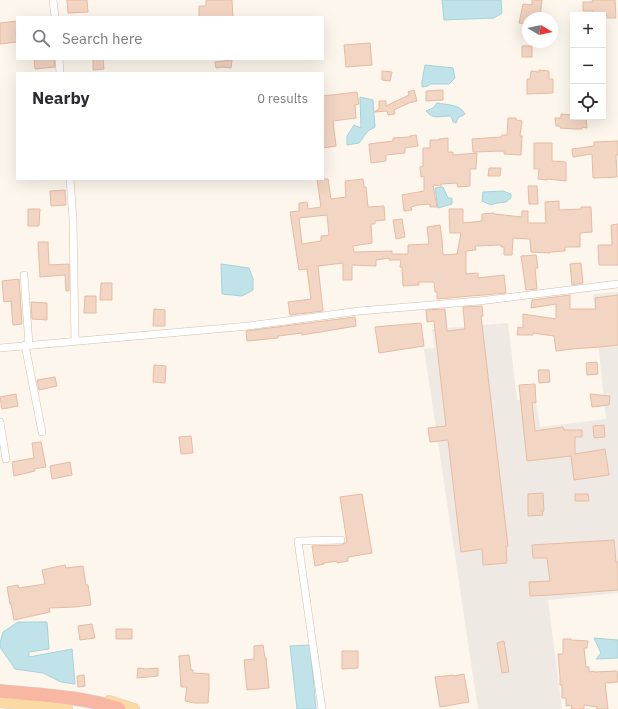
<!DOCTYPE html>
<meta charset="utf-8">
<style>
body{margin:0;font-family:"IBM Plex Sans",sans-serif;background:#f2f2f3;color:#2b2b33}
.controls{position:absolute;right:12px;top:12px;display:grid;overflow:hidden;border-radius:0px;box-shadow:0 4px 16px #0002}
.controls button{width:36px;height:36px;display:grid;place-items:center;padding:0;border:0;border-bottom:1px solid #e1e1e2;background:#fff;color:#2b2b33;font:20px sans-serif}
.compass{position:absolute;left:522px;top:12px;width:36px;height:36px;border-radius:50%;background:#fff;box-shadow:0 4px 16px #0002;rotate:99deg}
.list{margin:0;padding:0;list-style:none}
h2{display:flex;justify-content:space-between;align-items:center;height:52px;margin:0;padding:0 16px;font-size:17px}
h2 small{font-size:13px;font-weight:400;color:#7c7c81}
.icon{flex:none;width:22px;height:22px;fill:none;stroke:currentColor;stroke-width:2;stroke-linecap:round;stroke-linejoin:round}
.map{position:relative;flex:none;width:618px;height:709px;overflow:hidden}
.search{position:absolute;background:#fff;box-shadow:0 4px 16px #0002;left:16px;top:16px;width:308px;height:44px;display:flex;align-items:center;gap:10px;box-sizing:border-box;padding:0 14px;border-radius:0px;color:#7c7c81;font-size:15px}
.panel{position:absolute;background:#fff;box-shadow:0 4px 16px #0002;left:16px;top:72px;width:308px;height:108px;border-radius:0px}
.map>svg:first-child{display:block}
.industrial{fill:#efe9e4;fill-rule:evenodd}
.water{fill:#bfe3e8;stroke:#a5d3da}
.building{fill:#f3d5c3;stroke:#e6bba3;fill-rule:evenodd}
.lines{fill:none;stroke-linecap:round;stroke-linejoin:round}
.street-casing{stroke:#d1beb0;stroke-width:8}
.primary-casing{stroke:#dad1cd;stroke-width:12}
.highway-casing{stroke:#dad1cd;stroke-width:14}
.street{stroke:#fff;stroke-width:7}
.primary{stroke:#fbd9a5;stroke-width:11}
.highway{stroke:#f7b7a3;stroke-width:13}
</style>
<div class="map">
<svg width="618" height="709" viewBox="0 0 618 709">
<rect width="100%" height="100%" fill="#fdf6ec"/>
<path class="industrial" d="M618 292V295L595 298 600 347 618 345V579L551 595 618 590V593L548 600 562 709H478L424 349 435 348 432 329 508 323 517 400H536L540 427 606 419 593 294ZM482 327 507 546 461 552 435 332ZM532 403 535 431 563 427 567 456 527 461 521 404ZM614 540 615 559 547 563 546 544ZM506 554 507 563 483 565V556ZM616 562 550 583 549 569Z"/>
<path class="water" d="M442 0H501L502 13 494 18 444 20Z
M425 65 453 68 455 78 449 84H430L428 86 422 87V81Z
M360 97 373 100 375 127 368 131 359 143 347 145V136L354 125 361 128Z
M437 103C447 105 460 104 465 114L458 118 456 123 453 122 451 116C440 116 433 120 426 111L433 108Z
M443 187 448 198H452V204L438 208 435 188Z
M503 191 511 194V198L506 202 497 203 491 205 482 201 483 192Z
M221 264 249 268 253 279V290L242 296 222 294Z
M18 622H47L49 649 29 652V657L72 649 75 684 61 682 43 673 15 669 0 647V643L3 632Z
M594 638 618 640V658L596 659 601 653Z
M310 645 316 709H297L290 646Z"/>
<path class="building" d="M67 0H87L88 12 68 13Z
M206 0H232L233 17H199V6H206Z
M532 0H542L540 18H528V24L519 23 523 4 532 5Z
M592 0H615L616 18H607V15H593V11H583V2H593Z
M17 21V32H16L17 42 0 44V23Z
M370 43 372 65 346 67 344 45Z
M522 46H532V57H522Z
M34 59H54L55 67 35 69Z
M93 59H103L104 69 93 70Z
M232 60 231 68 223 67 216 68 215 62Z
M539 70 549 71V79H553V93L527 94V79H530L531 71 539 72Z
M382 71 392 72 390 81 382 80Z
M414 90 417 101 409 103 394 110 395 114 388 115 387 111 374 112 379 109V101H386V106L409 95 408 92Z
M443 90V100L426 101V91Z
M357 92 359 104 355 105 356 118 333 121 336 146 323 148V96Z
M561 114 573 115V117H586L587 128 582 127V129H575L560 128V126H556L555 118H561Z
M508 118H516V120L522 121 520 136H522L521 155 504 154V151L473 152 472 139 501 137 502 135H507Z
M416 135 418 146 405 148V153L386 155V161L371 163 369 144 393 141V138L410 137V136Z
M448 138V152H453V155L477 153 476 169H470V186L458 187 457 183 441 184V186L433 185 437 207H430V204L418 205 411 207 412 210 404 211 402 195 424 191V176L421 177 420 167 423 166V148H430V140H439V139Z
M618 141V155H616L617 177 593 178 592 154 573 157 572 149 594 146V142Z
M534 143H552V161L566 162V181L547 179V180L538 179 539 169H534Z
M489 168H501L500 176H488Z
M317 179H328L331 199 346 197 345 181 363 179 364 187H366L368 207 384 206 385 220 375 221V224H371L372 243 353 246 354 252 392 251V254H408V245L429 244 427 227 440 225 442 239 443 255 457 254 461 233H450L449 209H463V223L482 221V214L494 213V214L522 217V211H528V223H546L545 202 559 201V210L581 209V207H591L592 232 580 233V247H565V251L550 252V253L531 252 530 239 513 238 512 255H504V247H501V245L475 246 476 250 466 251V274L478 273V278L504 275 506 293 437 299V292H435L434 282H419V285L403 286 402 267H400L401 260H389V258L376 260V266L352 265V280H343V263L318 266 323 311 290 315 288 302 311 299 307 269 299 270 290 212 299 211V203L307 202 308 209 321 207ZM327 215 329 235 321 236V241L302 244 299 218Z
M528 186H537L538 204H529Z
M65 190 66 205 51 206 50 191Z
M28 209H40L39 226H28Z
M402 219 405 237 396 239 393 220Z
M618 224V265H599L598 245H612L611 225Z
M38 242H48L49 265 69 264V291H66L65 275 40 277Z
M536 255 538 268H535L537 289 526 290 521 256Z
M581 263 583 283 572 285 570 264Z
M19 279 22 324 13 325 11 301 4 302 2 281Z
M101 283H112V300H100Z
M570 295V309H596L595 298 618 295V345L600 347 572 349 556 351 554 336 533 333V335H517L518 327 523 328V314L556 319V304L531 308 532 300Z
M85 296H96V313H84Z
M31 302 47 303V320L32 319Z
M482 306 483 316H481L508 546H506L507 563 483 565 482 549 461 552 448 440 430 442 428 428 446 426 434 321 427 322 426 310 445 309 447 331 465 329 463 307Z
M154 309 165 310V326H153Z
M355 317 356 326 302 335V333L278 336V338L247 341 246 331Z
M421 323 424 346 379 353 375 327Z
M597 362 598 374 587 375 586 363Z
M154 365 166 366 165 383 153 382Z
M538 370H549L550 382 539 383Z
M55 377 57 386 39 390 37 380Z
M535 384 536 403 532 402 535 431 563 427 564 430H582V437H575V454L605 449 609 475 574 480 571 456 527 461 519 385Z
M16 394 18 406 2 409 0 397Z
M590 394 610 396 609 405 592 407Z
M604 425 605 437 594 438 593 426Z
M191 436 193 453 181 454 179 437Z
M41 442 46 467 34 469 35 471 14 476 12 462 34 458 32 443Z
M70 462 72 475 52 479 50 466Z
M543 493 544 511H542L543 515 528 516V494Z
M362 494 372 553 348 557V561L337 563V561L324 563V564L315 566 312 546 341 545 347 542 340 497Z
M575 494H588L589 501H575Z
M614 540 616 562H618V590L551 595 530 596 529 582 550 581 547 558H533L532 545Z
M65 565 66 568 83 566 86 585H88L91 605 75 607 49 608 50 612 14 620 11 604H10L7 587 18 585 19 588 45 584 42 570Z
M92 624 95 638 80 640 78 626Z
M116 629H132V639H116Z
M563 639H571V640L588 641 587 648H584L586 667H589V672L594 671V672L617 671 618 682 605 683 608 709H597V707L584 705V709H572L571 705 566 706V698H562V685H560V676L558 654H563Z
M504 641 509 672 502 673 497 643Z
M263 645 265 658H266L269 688 247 690 244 660 254 659V646Z
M342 651H358V668L342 669Z
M189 655 191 670H193V673L209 674V689L208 703H194L185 701 187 687H181L179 656Z
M138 668 146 669 158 668V676L137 678Z
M464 674 469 702 440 707 435 677 453 675V676Z
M84 675 85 686 78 687 77 676Z"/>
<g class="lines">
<defs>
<path id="street" d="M53 0 55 17
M59 59 60 73
M70 179 73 219 75 341
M24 275 29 345
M25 345 42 432
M0 348 249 326 359 311 479 301 618 284
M0 422 6 459
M322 709 298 541 341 540"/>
<path id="primary" d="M109 701 134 709
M0 702 67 709"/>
<path id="highway" d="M0 691C40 695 81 696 119 709"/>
</defs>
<use href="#street" class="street-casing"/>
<use href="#primary" class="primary-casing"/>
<use href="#highway" class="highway-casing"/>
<use href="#street" class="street"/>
<use href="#primary" class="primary"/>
<use href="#highway" class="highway"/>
</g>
</svg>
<div class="controls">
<button>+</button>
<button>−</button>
<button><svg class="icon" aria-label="locate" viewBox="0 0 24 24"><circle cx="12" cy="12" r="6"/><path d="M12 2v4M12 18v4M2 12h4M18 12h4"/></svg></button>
</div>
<svg class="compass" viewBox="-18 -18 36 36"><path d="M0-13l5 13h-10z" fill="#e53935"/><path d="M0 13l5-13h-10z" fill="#7c7c81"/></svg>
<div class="search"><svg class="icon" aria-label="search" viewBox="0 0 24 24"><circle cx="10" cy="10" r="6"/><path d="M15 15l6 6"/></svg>Search here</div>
<section class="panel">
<h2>Nearby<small>0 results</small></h2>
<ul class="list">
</ul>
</section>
</div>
